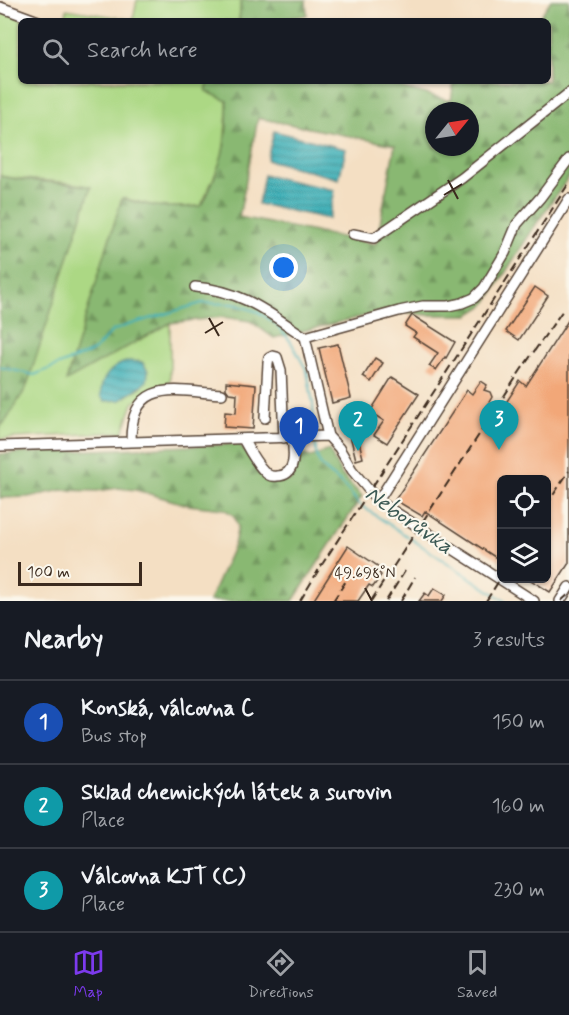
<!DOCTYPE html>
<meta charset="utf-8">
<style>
body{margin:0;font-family:Mynerve,sans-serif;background:#20242c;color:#f1f3f6}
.controls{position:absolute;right:18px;bottom:18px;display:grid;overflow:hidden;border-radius:9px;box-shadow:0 2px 4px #0004}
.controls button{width:54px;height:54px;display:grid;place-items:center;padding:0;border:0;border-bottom:2px solid #363941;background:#171b24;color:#f1f3f6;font:30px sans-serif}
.compass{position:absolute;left:425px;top:102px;width:54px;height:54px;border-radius:50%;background:#171b24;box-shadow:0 2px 4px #0004;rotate:60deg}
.scale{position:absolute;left:18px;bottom:15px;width:124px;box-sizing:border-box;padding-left:6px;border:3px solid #3b2a1e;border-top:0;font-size:16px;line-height:21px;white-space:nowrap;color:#3b2a1e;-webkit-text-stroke:4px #fbf7ec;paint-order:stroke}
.you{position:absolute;left:284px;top:268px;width:21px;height:21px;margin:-15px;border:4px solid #fff;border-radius:50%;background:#1a73e8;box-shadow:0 0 0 9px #1a73e833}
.badge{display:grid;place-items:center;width:39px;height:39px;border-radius:50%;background:#7c3aed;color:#fff;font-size:20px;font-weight:700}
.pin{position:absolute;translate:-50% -50px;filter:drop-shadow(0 2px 3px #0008)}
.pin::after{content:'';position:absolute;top:32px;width:21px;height:18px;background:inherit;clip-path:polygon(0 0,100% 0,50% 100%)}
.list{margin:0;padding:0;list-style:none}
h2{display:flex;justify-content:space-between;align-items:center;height:78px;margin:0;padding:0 24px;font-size:26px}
h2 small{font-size:20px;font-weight:400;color:#9ea1a6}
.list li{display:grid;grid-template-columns:39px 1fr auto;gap:18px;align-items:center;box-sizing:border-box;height:84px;padding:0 24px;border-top:2px solid #363941}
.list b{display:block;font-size:22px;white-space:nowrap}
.list p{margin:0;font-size:20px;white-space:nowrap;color:#9ea1a6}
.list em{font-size:20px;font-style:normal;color:#9ea1a6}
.icon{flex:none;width:33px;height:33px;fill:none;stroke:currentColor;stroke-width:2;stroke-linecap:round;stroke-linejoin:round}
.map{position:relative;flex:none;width:569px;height:601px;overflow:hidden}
.search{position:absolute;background:#171b24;box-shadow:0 2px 4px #0004;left:18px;right:18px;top:18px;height:66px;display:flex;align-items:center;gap:15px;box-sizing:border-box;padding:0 21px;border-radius:9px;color:#9ea1a6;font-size:22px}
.sheet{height:330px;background:#171b24}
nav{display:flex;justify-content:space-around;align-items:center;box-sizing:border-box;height:84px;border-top:2px solid #363941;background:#171b24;font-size:16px;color:#9ea1a6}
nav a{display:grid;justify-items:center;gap:3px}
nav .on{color:#7c3aed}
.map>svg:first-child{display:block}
.green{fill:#acd884;stroke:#748151;stroke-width:1.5;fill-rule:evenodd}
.forest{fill:url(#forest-firs);stroke:#627148;stroke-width:1.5;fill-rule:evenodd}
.water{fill:url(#water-rules);stroke:#3d6d6b;stroke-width:1.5}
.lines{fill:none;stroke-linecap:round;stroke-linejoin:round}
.stream{stroke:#3fb0b8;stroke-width:2}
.building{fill:#f2a778}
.minor-casing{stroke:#574537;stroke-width:12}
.minor{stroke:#fff;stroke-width:9}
.rail{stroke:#3b2a1e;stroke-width:2;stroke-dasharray:9 4.5;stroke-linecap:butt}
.ticks{fill:none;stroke:#3b2a1e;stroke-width:2}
.labels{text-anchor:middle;stroke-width:4.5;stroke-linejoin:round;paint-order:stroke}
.water-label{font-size:22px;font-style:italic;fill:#3c5954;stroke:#fbf7ec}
.ticks-label{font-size:15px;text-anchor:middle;fill:#3b2a1e;stroke:#fbf7ec;stroke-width:4.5;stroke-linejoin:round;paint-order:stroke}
</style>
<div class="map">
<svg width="569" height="601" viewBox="0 0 569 601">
<defs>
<pattern id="forest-firs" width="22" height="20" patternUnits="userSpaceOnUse" patternTransform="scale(1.5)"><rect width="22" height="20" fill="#89b872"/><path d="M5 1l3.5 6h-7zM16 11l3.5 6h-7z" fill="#71965d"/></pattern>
<pattern id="water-rules" width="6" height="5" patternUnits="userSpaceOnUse" patternTransform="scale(1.5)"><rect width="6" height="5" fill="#3fb0b8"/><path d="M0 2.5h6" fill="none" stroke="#368f95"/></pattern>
</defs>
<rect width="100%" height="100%" fill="#fbf7ec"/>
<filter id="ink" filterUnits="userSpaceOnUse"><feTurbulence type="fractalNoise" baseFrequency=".0167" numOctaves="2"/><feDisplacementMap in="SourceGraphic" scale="12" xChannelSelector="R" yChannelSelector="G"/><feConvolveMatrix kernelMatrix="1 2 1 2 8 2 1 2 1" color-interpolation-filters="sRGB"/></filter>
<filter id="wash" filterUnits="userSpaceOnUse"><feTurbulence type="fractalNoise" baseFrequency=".008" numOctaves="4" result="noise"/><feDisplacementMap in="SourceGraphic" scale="24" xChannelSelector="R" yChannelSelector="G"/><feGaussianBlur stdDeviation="1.35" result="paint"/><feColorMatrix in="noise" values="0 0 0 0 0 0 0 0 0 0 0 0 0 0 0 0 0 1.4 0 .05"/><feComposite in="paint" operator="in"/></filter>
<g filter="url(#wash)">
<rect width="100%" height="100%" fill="#f4dfc3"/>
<path class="green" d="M137 0H241L239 21H65L67 9 133 20Z
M0 11 29 21H21V81H209L206 91 228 101 223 157 201 206 163 208 122 198 67 380 170 323V381L133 403 123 432 0 439V427L7 419 26 388 91 187C61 179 30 182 0 176ZM138 361 142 362 148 371 142 386 121 400 105 401Z"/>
<path class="forest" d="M241 0H306L307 15 273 21H239Z
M551 0H569V177L534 227 485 305 469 315H427L389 310 274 338 250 321 223 317 170 323 66 381 122 198C149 207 172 209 200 206L205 200C221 163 229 142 227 101L206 91 209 81H379L451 101 454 81H548V21H537ZM434 111H470V147H434ZM258 118 395 145 376 244 239 217Z
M0 176C30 183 61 181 91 187L26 388 7 419 0 427Z
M239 444 268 481 291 480 303 454 311 457 329 450 341 474 362 496 293 601H209L234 545 238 526 234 516 224 509 188 505 136 490 118 488 97 491 62 490 28 497 0 498V454Z"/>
<path class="water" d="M274 131 346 149 339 179 267 160Z
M264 175 335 190 329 219 258 204Z
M129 361 142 362 148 371 147 381 121 400 105 401 101 396C100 378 111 366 129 361Z"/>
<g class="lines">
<path class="stream" d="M0 367 34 375 94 351 112 331 128 325 202 303 234 304 258 312 276 324 291 342 307 371 313 404 314 435
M315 440C316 468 323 467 341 483 348 489 354 498 360 505L505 601"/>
</g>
<g id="blocks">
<path class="building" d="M535 287 548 296 519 340 506 331Z
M412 315 455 342 446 358 445 357 436 370 429 366 438 353 413 337 416 333 405 326Z
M569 319V563L550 592 529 579H546V480H501V561L425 511 422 516 395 500 467 390 472 394 481 381 487 385 484 390 490 392 492 397 488 404 500 412 520 381 526 386Z
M338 344 351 398 332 403 319 348Z
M375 358 383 363 371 382 363 377Z
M392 377 419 394 387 443 374 435 384 421 370 412Z
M226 382 256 385 253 429 224 427 225 412 236 413 237 394 229 393 226 389Z
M357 433 363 458 356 460 350 435Z
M348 546 382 569 379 573 381 575 373 587 369 585 358 601H313Z
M434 588 446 595 442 601H419L425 593 429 596Z"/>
</g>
</g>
<g filter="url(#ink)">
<use href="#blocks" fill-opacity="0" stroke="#574537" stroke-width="1.5"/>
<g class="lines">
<defs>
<path id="minor" d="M0 7 38 21
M353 234 374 238 462 178 569 93
M195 287C243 291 266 311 305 337
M265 418 268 363 269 358 273 356 277 357 281 370 284 438
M328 436 305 337 399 311 423 306H448L462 303 474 298 484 288 505 253 517 224 540 198 569 159
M243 439C249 450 255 462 264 471 267 475 272 477 277 476 297 476 294 452 292 438
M131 441C131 377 175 391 222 394
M0 446 328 436 339 448 352 470 378 501 534 601
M378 501 569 199
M560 601 569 587"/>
</defs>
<use href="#minor" class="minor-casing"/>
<use href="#minor" class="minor"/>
<path class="rail" d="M546 506 569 471
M300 601 321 566 569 183
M333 601 353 570
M371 601 521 370 563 310
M386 601 405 571
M401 601 415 577
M486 601 502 576
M561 601 569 594"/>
</g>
</g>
<path class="ticks" d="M448 180 458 199M444 195 462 184M209 318 219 336M205 333 223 322M365 588 372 601"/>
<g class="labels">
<g class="water-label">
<text transform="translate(410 519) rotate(35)" y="8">Neborůvka</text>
</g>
</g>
<g class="ticks-label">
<text x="365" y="578">49.698°N</text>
</g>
</svg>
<div class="controls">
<button><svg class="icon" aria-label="locate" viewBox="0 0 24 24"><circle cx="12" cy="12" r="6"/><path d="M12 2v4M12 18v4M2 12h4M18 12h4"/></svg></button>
<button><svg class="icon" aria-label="layers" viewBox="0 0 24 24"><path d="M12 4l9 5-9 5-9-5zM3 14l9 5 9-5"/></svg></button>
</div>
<svg class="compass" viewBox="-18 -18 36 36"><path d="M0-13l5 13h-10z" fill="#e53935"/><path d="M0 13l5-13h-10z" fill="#9ea1a6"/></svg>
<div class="scale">100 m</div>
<div class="you"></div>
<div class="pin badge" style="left:299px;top:457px;background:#1a4fb4">1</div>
<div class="pin badge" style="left:358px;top:451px;background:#0f9aa8">2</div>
<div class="pin badge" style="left:499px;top:450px;background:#0f9aa8">3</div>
<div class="search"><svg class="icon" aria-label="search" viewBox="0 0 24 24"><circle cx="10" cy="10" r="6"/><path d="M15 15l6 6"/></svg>Search here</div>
</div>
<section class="sheet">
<h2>Nearby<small>3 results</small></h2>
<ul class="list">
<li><span class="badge" style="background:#1a4fb4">1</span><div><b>Konská, válcovna C</b><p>Bus stop</p></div><em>150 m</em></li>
<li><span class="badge" style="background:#0f9aa8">2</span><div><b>Sklad chemických látek a surovin</b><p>Place</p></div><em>160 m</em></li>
<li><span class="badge" style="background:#0f9aa8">3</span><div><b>Válcovna KJT (C)</b><p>Place</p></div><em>230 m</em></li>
</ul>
</section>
<nav>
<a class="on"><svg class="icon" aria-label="map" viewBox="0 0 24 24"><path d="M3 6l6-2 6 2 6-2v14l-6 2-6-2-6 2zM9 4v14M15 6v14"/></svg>Map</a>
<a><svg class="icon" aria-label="directions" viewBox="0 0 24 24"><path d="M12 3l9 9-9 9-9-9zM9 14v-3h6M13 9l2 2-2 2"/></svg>Directions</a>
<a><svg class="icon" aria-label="saved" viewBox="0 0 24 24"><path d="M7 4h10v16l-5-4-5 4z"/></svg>Saved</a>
</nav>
